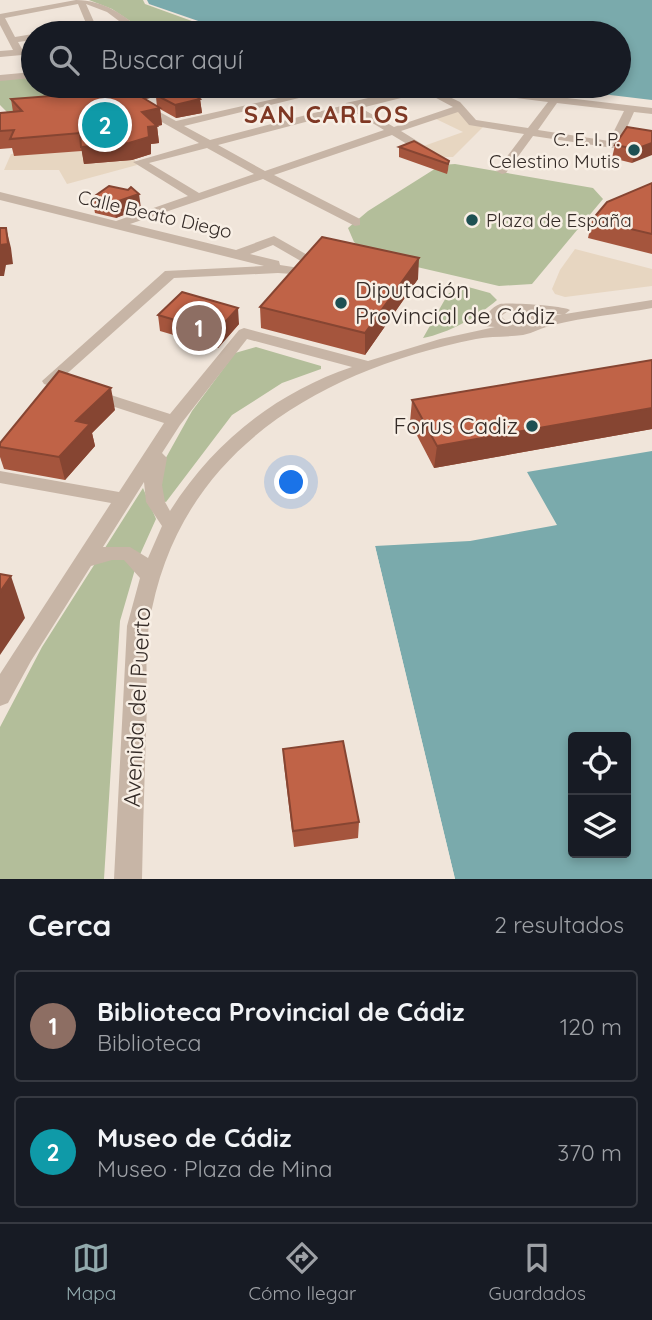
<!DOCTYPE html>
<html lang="es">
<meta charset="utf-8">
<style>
body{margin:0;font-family:Quicksand,sans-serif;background:#20242c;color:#f1f3f6}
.controls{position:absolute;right:21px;bottom:21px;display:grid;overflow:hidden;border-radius:7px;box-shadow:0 4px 10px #0003}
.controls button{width:63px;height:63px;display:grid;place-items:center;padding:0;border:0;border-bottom:2px solid #363941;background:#171b24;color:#f1f3f6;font:35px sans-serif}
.you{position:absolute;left:292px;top:483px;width:24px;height:24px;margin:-18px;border:5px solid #fff;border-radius:50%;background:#1a73e8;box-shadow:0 0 0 10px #1a73e833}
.badge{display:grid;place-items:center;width:46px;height:46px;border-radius:50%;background:#92aaad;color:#fff;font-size:23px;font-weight:700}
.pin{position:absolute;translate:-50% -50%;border:4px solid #fff;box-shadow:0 2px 7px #0006}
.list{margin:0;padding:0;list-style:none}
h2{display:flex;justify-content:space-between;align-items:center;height:91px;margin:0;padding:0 28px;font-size:30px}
h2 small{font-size:23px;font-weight:400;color:#9ea1a6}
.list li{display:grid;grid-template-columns:46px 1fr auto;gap:21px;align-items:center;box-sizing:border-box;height:112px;margin:0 14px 14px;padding:0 14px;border:2px solid #363941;border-radius:7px}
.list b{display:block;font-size:26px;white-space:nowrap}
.list p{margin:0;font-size:23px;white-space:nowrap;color:#9ea1a6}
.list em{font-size:23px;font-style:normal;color:#9ea1a6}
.icon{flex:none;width:38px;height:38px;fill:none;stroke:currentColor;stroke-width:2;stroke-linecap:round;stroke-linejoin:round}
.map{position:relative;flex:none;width:652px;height:879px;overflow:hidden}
.search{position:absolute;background:#171b24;box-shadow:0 4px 10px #0003;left:21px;right:21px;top:21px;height:77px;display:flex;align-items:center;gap:18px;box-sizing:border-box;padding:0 24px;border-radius:38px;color:#9ea1a6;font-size:26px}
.sheet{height:343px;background:#171b24}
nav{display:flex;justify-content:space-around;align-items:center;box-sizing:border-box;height:98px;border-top:2px solid #363941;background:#171b24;font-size:19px;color:#9ea1a6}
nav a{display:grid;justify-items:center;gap:4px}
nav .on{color:#92aaad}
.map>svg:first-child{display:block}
.green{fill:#b3be9a}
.plaza{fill:#e7d6c1}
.water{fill:#7aaaac;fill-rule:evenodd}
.pier{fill:#f0e5da}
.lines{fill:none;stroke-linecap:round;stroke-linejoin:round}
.minor{fill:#c7b5a6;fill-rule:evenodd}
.wall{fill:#a5553d;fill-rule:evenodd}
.shaded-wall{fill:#864532}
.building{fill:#c06347;stroke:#864532;stroke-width:2}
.poi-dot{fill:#1e5053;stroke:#f8efe5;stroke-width:2.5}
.labels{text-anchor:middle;stroke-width:5;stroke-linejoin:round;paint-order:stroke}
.far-poi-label{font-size:19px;fill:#342b27;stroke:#f8efe5;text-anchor:end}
.far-street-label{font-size:19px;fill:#342b27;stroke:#f8efe5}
.poi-label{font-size:23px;fill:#342b27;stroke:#f8efe5;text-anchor:start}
.street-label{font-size:23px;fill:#342b27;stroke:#f8efe5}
.far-district-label{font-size:24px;font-weight:bold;letter-spacing:2px;fill:#7f3824;stroke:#f8efe5}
</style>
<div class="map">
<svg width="652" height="879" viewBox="0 0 652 879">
<rect width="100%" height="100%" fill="#f0e5da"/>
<path class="green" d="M89 0H143L145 4 225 33H148L112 9Z
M33 75V86H123L139 104 10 115 0 105V78Z
M455 164 593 188 603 199 532 284 499 286 391 261 362 249 354 242 348 228 368 211 441 165Z
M461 285 490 293 497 300C477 317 449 333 423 338L448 294Z
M256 347 321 366V369L282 383 232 415 166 502 160 500 158 472 192 411 235 353Z
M143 488 156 519 138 559 120 621 104 879H0V727L42 647Z"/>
<path class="plaza" d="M456 110 483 127 453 157H444L421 147 463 132 434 118Z
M83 151 84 164 135 160 137 165 67 184 59 170H4L11 154Z
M575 249 652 269V286L565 297 555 294 552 289 560 270Z"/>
<path class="water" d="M147 0H652V100L535 86H619V33H233L149 4Z
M652 451V879H455L375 546 470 541 557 525 527 472ZM573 737H626V853H573Z"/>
<path class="pier" d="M375 546 455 879H451L372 547Z"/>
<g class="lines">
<path class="minor" d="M76 0C103 0 125 15 144 33H135L107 12 86 4 99 33H61L88 28 78 4 5 18 15 37 33 34V40L18 42 22 49 33 48V54L0 57V51L13 50 0 25V14Z
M33 72V78L0 81V75Z
M118 86H128L145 104 176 121 331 86H348L184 126 210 140 345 105 346 103 421 86 431 88 460 102 476 120 528 128 548 102 443 89 438 86H466L652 108V114L634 112 619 145 613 148 533 136 506 173 502 174 496 171 524 134 469 125 458 112 401 131 435 152V156H427L392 135 274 175 360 219V225L355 226 263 179 130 224 236 250 274 236 318 261 311 265 306 264 273 245 250 254 279 261 280 265 306 269V275L278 273 174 278 61 379 170 414 239 330 244 328 368 361 440 339 495 327 483 326 481 323C486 316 491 307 500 304 508 302 566 306 570 310L565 314 652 300V308C619 314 585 317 553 325 543 327 533 333 523 335 508 337 491 336 476 339 317 371 176 453 149 625 145 651 147 679 147 705 145 763 143 821 142 879H114L127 626 140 578 124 560H112L91 566 31 661 8 703 0 706V674L111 503 0 483V471L119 492 164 423 44 384 42 381 165 271 264 266 0 200V192L116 221 188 196 133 162 199 143 137 108ZM425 92 453 107 394 127 361 108ZM557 103 624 111 609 141 538 130ZM351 110 384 130 265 171 218 145ZM207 148 254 174 199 193 149 163ZM508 311 519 312 535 321C520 326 512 328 501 316ZM562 314 544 318 543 315ZM247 339 352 367C275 393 213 443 170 511L165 502 162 485 167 458 162 453 180 425ZM144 482 146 502 162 526 148 558 130 547H103Z
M218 86H235L172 102 167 99Z"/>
</g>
<path class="wall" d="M243 86H275L276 91 258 96Z
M140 87 178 89 200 99 202 113 176 118 160 109 162 125 157 126 159 143 151 144V154L132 160 84 164 82 151 14 156 12 148 0 149V113L13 112 11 99 143 98 141 96ZM156 97 157 107 144 99Z
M652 131 632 163 612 158 615 145Z
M399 147 449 161 448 170 447 174 399 157Z
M652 183V254L588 238 592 220Z
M92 198 141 208 116 218 95 213Z
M418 279 365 355 261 328 260 307Z
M158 315 239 324 218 348 160 331Z
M652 360V429L434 468 410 422 412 400Z
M115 410 92 433 95 446 65 480 4 469 0 457V443Z
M283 749 359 822 358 838 294 847 284 765Z"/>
<path class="shaded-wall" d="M165 86H178V92L156 95V97L144 99 143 90Z
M258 86H275L276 91 258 96Z
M200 99 202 113 176 118 175 105Z
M160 108 162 125 157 126 159 143 151 144V154L132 160 84 164 81 147 142 112Z
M652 143V155L632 163 636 149Z
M139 194 141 208 116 218 113 203Z
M6 228 11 248 13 264 6 265 4 276H0V245Z
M419 258 418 279 365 355V333Z
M238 308 239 324 218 348 216 332Z
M111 388 115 410 92 433 95 446 65 480 59 457 76 421Z
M652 408V429L434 468 437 446Z
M11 576 25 618 0 655V592Z"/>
<path class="building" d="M145 86H165L143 90 140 87Z
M186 88 200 99 175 105 156 95Z
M130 90 160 108 142 112 157 126 148 127 149 137 129 143 81 147 80 133 10 139 14 130 0 131V113L22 111 11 99Z
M627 127 652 131V143L636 149 615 145Z
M414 141 449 161 448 164 399 147Z
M652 183V234L592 220 607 202Z
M109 186 128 190 131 187 139 194 113 203 92 198Z
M0 228H6L8 244 0 245V247Z
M322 237 419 258 365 333 260 307Z
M182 292 238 308 216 332 158 315Z
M652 360V408L437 446 412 400Z
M59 371 111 388 76 421 90 424 59 457 0 447V443Z
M0 574 11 576 0 592Z
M343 741 359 822 293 831 283 749Z"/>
<g class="poi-dot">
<circle cx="634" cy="150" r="7"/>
<circle cx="472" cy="220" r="7"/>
<circle cx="341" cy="303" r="7"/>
<circle cx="532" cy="426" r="7"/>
</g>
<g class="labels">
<g class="far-poi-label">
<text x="620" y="146">C. E. I. P.<tspan x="620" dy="22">Celestino Mutis</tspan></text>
<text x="486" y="227" text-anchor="start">Plaza de España</text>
</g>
<g class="far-street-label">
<text transform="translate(155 214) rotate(13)" y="7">Calle Beato Diego</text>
</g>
<g class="poi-label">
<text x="355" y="298">Diputación<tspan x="355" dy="26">Provincial de Cádiz</tspan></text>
<text x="518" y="434" text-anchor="end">Forus Cadiz</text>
</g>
<g class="street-label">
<text transform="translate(137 707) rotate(-87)" y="8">Avenida del Puerto</text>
</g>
<g class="far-district-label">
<text x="327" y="123">SAN CARLOS</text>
</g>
</g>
</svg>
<div class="controls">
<button><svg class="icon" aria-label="locate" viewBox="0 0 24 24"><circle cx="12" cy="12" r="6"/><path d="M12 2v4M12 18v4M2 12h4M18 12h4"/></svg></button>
<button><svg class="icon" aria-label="layers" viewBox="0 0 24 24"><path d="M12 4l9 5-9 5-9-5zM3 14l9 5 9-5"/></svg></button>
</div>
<div class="you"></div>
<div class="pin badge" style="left:199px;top:328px;background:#8d6e63">1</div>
<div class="pin badge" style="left:105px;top:125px;background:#0f9aa8">2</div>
<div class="search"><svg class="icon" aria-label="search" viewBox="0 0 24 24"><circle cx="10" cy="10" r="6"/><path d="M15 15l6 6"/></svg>Buscar aquí</div>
</div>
<section class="sheet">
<h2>Cerca<small>2 resultados</small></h2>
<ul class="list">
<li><span class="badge" style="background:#8d6e63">1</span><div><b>Biblioteca Provincial de Cádiz</b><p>Biblioteca</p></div><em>120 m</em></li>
<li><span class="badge" style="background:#0f9aa8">2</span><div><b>Museo de Cádiz</b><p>Museo · Plaza de Mina</p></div><em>370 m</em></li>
</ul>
</section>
<nav>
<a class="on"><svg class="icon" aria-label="map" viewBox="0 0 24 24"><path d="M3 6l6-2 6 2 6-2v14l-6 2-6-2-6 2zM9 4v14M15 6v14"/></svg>Mapa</a>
<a><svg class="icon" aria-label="directions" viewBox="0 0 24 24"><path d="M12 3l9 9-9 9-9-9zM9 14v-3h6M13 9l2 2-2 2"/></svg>Cómo llegar</a>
<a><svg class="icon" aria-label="saved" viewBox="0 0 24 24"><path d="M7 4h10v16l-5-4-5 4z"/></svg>Guardados</a>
</nav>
